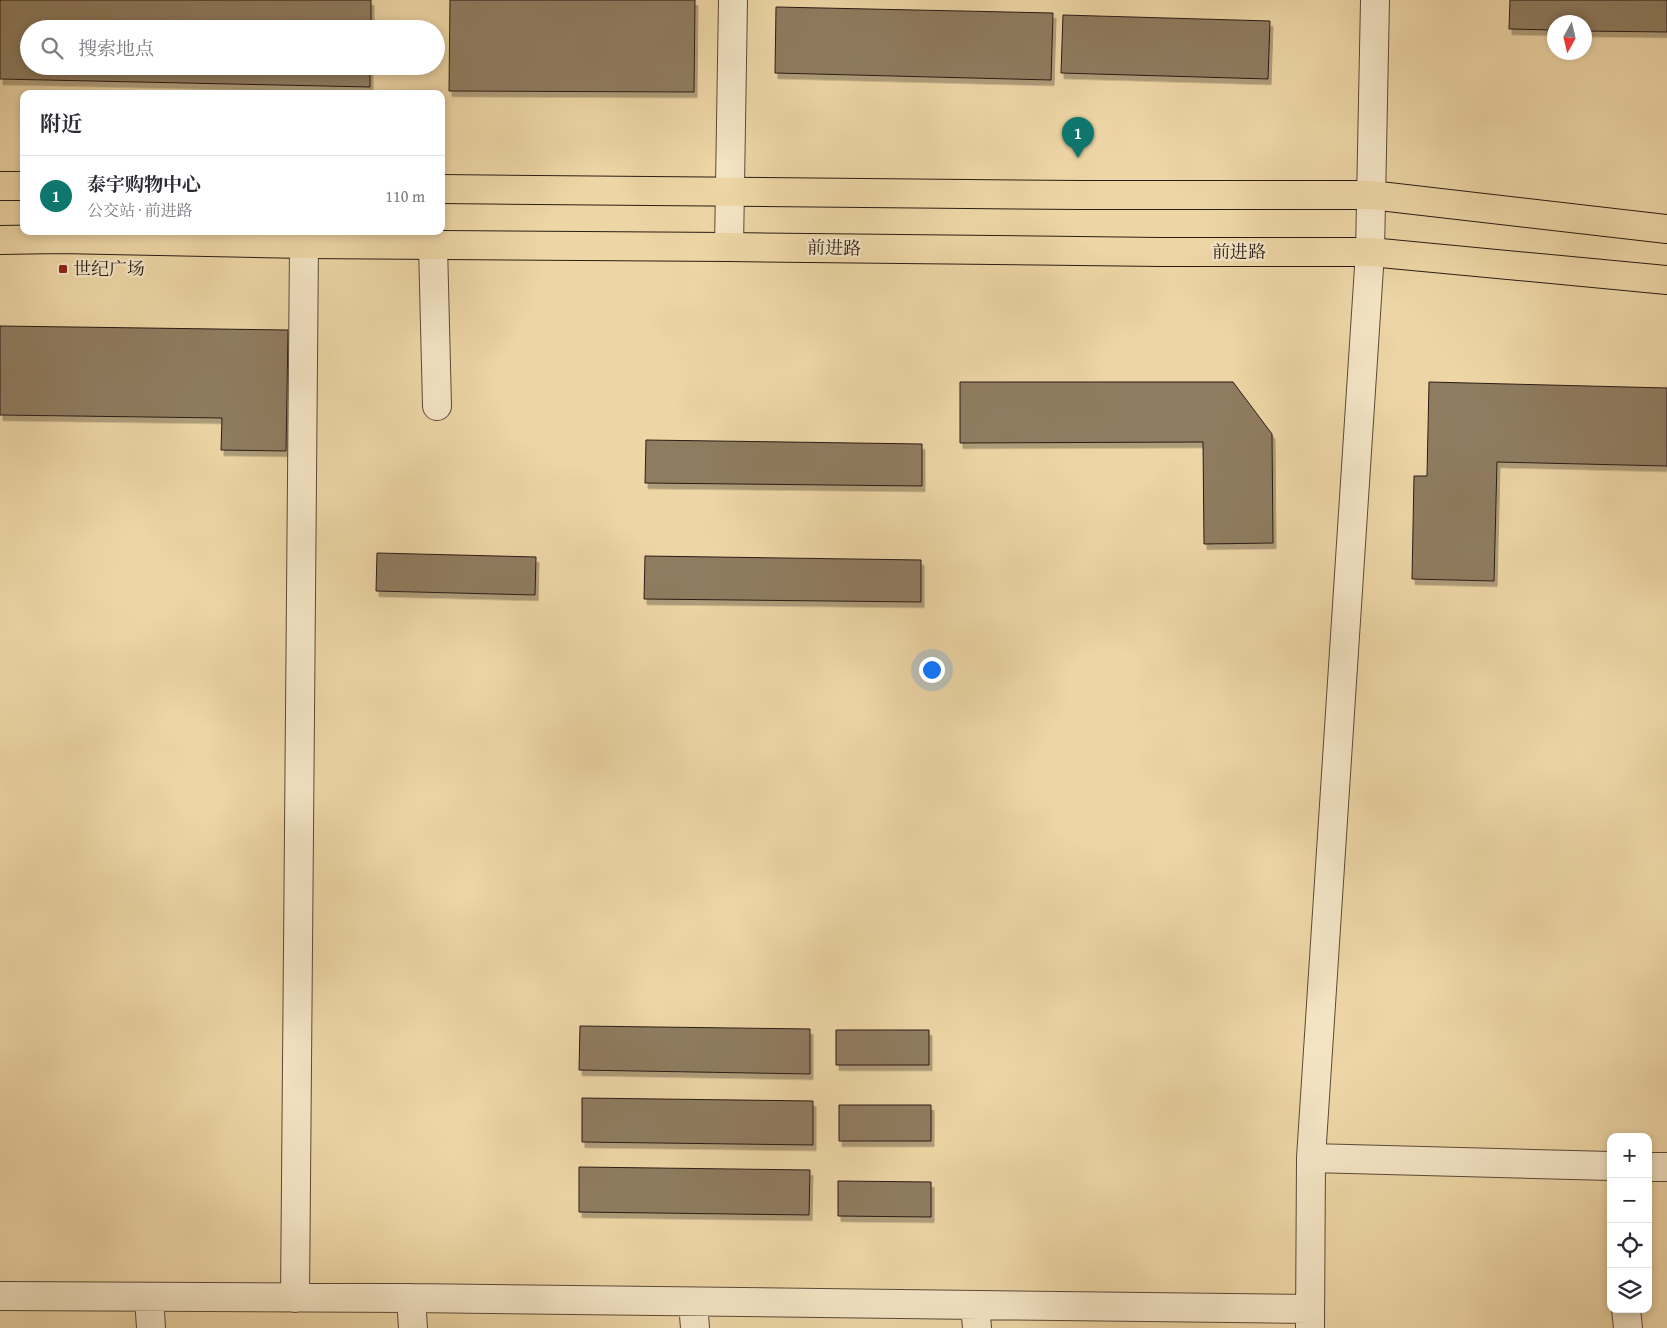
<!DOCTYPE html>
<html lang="zh">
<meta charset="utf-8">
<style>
body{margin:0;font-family:"Gentium Book Plus","Noto Serif SC",serif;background:#f2f2f3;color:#2b2b33}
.controls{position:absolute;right:15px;bottom:15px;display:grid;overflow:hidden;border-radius:10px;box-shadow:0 2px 8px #0003}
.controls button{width:45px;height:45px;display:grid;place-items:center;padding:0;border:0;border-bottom:1px solid #e1e1e2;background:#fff;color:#2b2b33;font:25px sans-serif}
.compass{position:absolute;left:1547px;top:15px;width:45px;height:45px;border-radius:50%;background:#fff;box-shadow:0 2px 8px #0003;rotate:188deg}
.you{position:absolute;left:931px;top:669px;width:18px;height:18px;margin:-12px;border:4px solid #fff;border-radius:50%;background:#1a73e8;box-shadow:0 0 0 8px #1a73e833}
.badge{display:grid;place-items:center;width:32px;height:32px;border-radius:50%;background:#0f766e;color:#fff;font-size:16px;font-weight:700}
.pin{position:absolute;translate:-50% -41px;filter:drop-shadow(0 1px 2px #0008)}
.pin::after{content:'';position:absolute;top:26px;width:18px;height:15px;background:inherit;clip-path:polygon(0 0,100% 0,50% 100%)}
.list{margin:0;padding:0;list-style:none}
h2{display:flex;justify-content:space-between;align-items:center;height:65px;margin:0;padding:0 20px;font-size:21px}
h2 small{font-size:16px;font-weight:400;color:#7c7c81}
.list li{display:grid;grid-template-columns:32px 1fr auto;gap:15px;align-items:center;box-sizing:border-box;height:80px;padding:0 20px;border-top:1px solid #e1e1e2}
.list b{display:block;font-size:19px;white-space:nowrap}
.list p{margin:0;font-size:16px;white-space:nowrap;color:#7c7c81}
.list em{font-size:16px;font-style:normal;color:#7c7c81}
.icon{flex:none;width:28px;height:28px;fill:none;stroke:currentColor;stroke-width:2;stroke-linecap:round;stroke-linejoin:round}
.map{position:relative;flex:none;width:1667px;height:1328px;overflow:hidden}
.search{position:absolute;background:#fff;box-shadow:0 2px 8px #0003;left:20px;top:20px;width:425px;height:55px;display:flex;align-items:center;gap:12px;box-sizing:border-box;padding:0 18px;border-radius:28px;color:#7c7c81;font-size:19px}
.panel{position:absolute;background:#fff;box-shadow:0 2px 8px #0003;left:20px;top:90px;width:425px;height:145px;border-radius:10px}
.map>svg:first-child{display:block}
.building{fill:#8f7c60;stroke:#2a1c15;filter:url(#shadow)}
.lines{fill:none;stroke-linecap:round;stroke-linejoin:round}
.minor-casing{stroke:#5b4a39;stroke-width:30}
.major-casing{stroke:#2a1c15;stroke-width:30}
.minor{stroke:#f3e4c4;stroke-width:28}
.major{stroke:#edd5a5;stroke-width:28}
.poi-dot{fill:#8f2418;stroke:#f3e4c4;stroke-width:2}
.labels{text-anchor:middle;stroke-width:4.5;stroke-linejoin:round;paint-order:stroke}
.street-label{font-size:18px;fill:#2a1c15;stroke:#f3e4c4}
.poi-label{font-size:18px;fill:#2a1c15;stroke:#f3e4c4;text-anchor:start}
</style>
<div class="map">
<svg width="1667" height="1328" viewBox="0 0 1667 1328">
<defs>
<filter id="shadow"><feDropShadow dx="3" dy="5.5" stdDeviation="0" flood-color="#0004"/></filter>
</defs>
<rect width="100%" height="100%" fill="#edd5a5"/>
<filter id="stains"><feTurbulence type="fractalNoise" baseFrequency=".004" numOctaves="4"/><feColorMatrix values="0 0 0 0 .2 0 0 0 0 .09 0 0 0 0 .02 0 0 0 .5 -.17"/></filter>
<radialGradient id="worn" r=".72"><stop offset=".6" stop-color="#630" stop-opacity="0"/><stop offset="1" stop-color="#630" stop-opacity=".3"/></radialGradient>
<path class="building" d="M0 0H371V29H29V66H370V87L0 79Z
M450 0H695L694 92 449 91Z
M1510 0H1667V32L1584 31V22H1554V30L1509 29Z
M776 7 1053 13 1051 80 775 73Z
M1063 15 1270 21 1268 79 1061 73Z
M0 326 288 330 286 451 221 450 222 418 0 415Z
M960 382H1233L1272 434 1273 543 1204 544 1203 442 960 443Z
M1429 382 1667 388V466L1497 462 1494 581 1412 579 1414 476H1427Z
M646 440 922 444V486L645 483Z
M377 553 536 557 535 595 376 591Z
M645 556 921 560V602L644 599Z
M580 1026 810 1029V1074L579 1070Z
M836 1030H929V1065H836Z
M582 1098 813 1101V1145L582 1142Z
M839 1105H931V1141H839Z
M579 1167 810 1170 809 1215 579 1212Z
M838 1181 931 1182V1217L838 1216Z"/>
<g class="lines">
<defs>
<path id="minor" d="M433 245 437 406
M729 247 733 0
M1311 1158 1611 1166
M1648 1167H1667
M0 1296 411 1298 1310 1309
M149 1297 151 1328
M295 1298 304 244
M411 1298 413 1328
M693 1302 695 1328
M975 1305 977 1328
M1626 1309 1628 1328
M1310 1328 1311 1158 1370 252 1375 0"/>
<path id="major" d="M0 186H24
M441 189 1081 195H1371L1667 229
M0 240 60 239 304 244 729 247 1161 252H1370L1667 280"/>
</defs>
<use href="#minor" class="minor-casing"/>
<use href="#major" class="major-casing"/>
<use href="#minor" class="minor"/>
<use href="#major" class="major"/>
</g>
<rect class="poi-dot" x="58" y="264" width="10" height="10" rx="2.5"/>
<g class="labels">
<g class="street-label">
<text transform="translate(834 248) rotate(1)" y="6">前进路</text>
<text x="1239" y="258">前进路</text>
</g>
<g class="poi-label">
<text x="73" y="275">世纪广场</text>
</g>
</g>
<rect width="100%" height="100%" filter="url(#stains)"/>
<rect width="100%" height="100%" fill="url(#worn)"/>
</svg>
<div class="controls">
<button>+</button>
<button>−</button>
<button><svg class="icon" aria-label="locate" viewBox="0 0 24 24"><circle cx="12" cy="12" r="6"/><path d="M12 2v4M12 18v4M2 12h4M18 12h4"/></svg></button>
<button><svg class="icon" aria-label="layers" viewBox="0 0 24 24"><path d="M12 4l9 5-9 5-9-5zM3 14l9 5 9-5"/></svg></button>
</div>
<svg class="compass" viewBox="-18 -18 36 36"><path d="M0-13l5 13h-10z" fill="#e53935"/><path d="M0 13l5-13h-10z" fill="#7c7c81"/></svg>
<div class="you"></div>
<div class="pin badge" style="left:1078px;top:158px">1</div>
<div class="search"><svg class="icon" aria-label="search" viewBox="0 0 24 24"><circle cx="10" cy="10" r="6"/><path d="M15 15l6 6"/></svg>搜索地点</div>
<section class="panel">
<h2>附近<small></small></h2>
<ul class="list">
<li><span class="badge">1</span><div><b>泰宇购物中心</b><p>公交站 · 前进路</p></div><em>110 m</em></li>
</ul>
</section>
</div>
